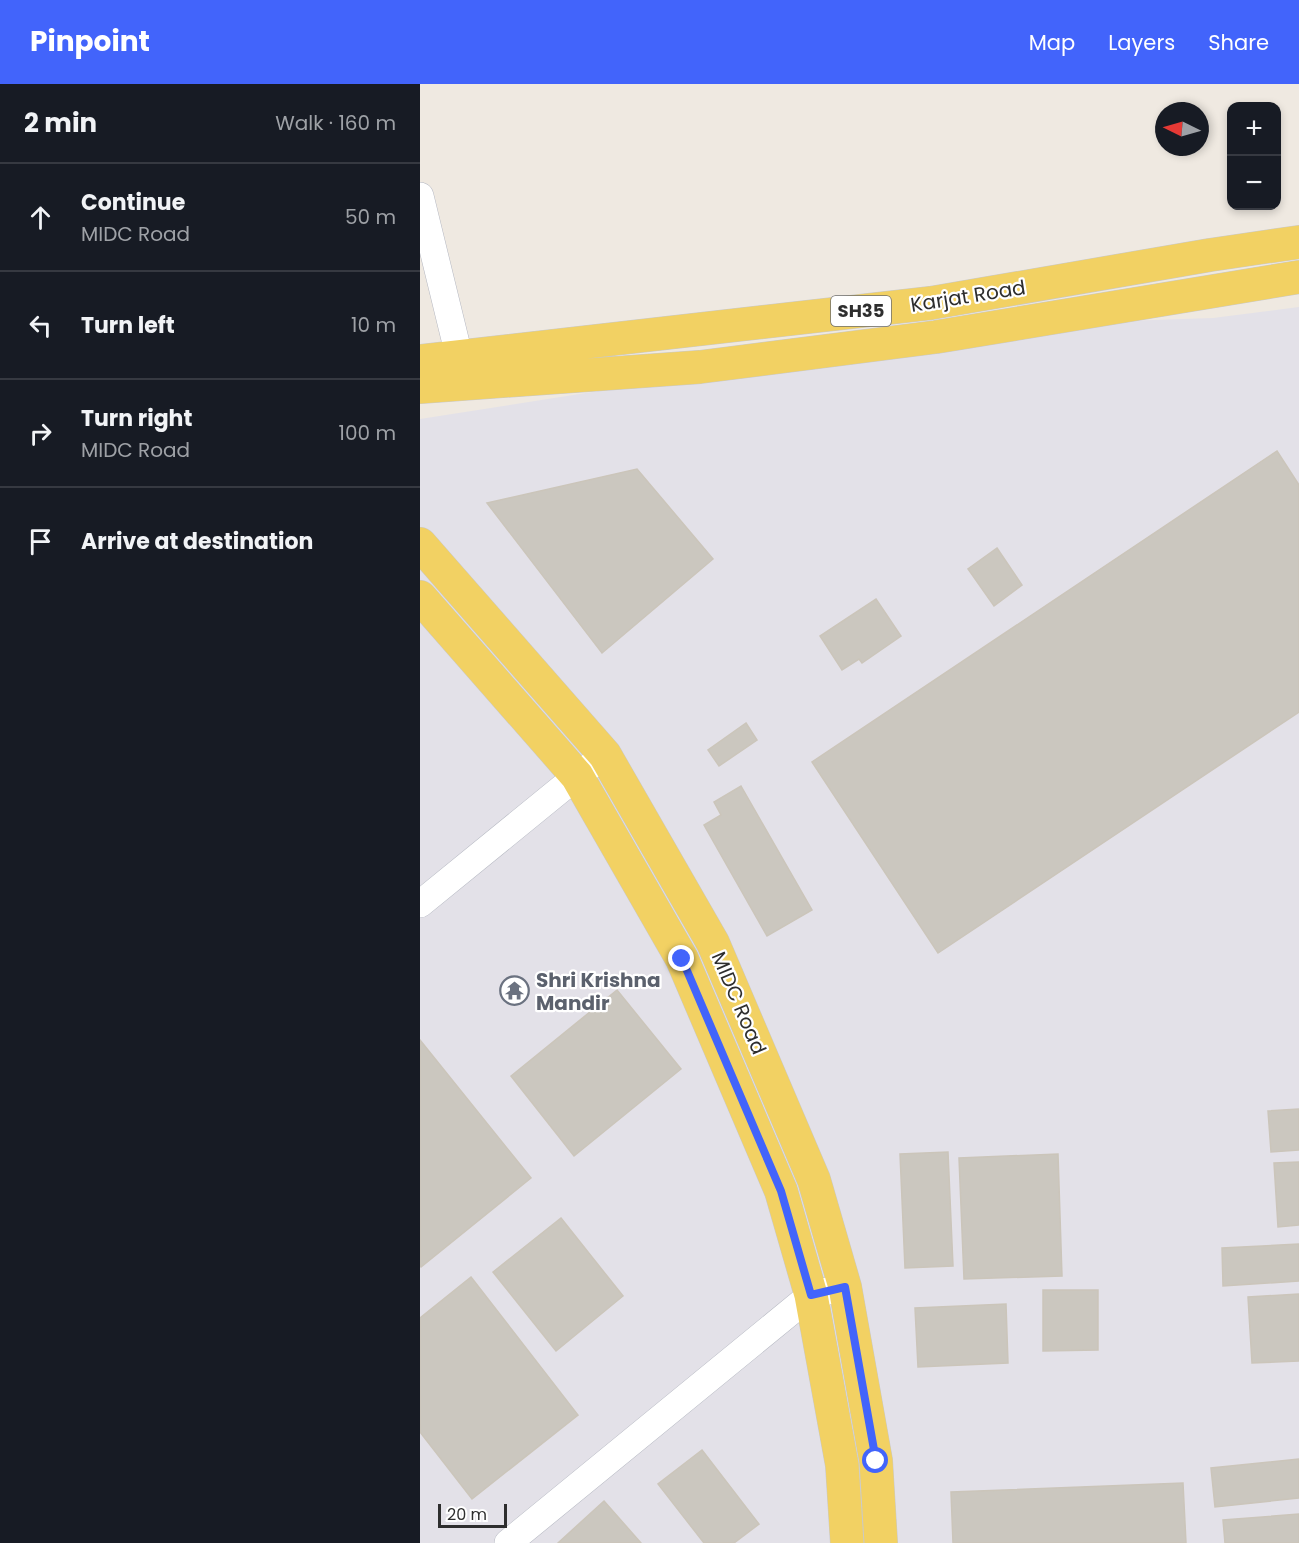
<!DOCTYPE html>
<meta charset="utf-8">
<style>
body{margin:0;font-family:Poppins,sans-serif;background:#242831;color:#f1f3f6}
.controls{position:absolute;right:18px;top:18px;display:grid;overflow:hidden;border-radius:12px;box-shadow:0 3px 9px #0003}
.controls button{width:54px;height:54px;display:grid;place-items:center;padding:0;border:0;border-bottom:2px solid #363941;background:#171b24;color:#f1f3f6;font:30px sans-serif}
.compass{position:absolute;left:735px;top:18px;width:54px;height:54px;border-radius:50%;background:#171b24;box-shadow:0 3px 9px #0003;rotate:275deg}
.scale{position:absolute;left:18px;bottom:15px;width:69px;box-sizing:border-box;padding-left:6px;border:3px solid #2e2e2e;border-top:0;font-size:16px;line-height:21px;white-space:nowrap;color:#2e2e2e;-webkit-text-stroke:4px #fff;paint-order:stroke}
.stop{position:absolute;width:18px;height:18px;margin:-14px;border:4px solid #4264fb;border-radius:50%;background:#fff}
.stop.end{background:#4264fb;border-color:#fff;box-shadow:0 2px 6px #0008}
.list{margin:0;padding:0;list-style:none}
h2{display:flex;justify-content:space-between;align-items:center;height:78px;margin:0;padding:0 24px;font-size:26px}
h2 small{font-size:20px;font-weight:400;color:#9ea1a6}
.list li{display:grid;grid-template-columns:39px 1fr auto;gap:18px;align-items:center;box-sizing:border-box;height:108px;padding:0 24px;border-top:2px solid #363941}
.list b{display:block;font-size:22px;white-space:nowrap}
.list p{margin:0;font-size:20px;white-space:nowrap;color:#9ea1a6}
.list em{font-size:20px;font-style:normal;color:#9ea1a6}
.icon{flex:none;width:33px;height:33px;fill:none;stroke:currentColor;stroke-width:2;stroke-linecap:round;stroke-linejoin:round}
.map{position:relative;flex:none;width:879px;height:1459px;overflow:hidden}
header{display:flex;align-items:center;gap:36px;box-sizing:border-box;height:84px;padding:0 30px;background:#4264fb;color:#fff}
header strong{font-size:28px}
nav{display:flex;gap:33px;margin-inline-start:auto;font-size:21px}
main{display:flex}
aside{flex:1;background:#171b24}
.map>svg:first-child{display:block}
.industrial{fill:#e3e1e8}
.building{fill:#cbc7bf;stroke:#cbc5ba;stroke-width:1.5}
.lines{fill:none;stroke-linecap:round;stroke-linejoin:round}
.street-casing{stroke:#b4b7c1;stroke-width:28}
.primary-casing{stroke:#c9c9c9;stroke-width:34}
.street{stroke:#fff;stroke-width:27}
.primary{stroke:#f2d163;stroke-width:33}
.route{stroke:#4264fb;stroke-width:8}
.labels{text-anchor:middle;stroke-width:4.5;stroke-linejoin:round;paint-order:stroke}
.shield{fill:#fff;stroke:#6d6d6d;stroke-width:1.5}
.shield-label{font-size:18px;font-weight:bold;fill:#2e2e2e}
.street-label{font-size:20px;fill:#2e2e2e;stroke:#fff}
.worship-label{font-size:20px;font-weight:bold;fill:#5b616d;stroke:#fff;text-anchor:start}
</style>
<header>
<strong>Pinpoint</strong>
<nav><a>Map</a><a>Layers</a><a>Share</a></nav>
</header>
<main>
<aside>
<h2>2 min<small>Walk · 160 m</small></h2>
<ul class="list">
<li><svg class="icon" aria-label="ahead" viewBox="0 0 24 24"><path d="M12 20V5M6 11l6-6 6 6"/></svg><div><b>Continue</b><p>MIDC Road</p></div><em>50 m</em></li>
<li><svg class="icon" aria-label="left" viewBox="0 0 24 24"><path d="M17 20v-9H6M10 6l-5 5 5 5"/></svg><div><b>Turn left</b></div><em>10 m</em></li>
<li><svg class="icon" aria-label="right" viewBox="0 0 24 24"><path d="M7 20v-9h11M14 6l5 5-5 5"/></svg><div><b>Turn right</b><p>MIDC Road</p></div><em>100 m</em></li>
<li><svg class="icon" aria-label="arrive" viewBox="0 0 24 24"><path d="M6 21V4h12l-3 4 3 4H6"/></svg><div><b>Arrive at destination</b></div></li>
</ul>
</aside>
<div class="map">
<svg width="879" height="1459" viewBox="0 0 879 1459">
<rect width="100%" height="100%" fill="#efe9e1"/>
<path class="industrial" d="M879 223V1459H0V335L440 266 643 239 793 234Z"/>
<path class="building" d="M857 367 879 401V628L518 869 392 678Z
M217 385 293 475 182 569 67 419Z
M577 464 602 501 574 522 548 485Z
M456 515 481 552 442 579 439 575 422 586 400 552Z
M326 639 337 656 299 682 288 666Z
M321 702 392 826 347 852 284 741 301 731 294 718Z
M197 906 261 985 154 1072 91 992Z
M0 956 111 1094 1 1183 0 1182Z
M879 1025V1066L851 1068 848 1027Z
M528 1068 533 1182 485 1184 480 1070Z
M638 1070 642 1192 544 1195 539 1074Z
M879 1078V1141L858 1143 854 1079Z
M141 1134 203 1212 136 1267 73 1188Z
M879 1160V1197L803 1202 802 1164Z
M51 1193 158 1331 52 1415 0 1348V1234Z
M623 1206H678V1266L623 1267Z
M879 1210V1277L832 1279 828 1213Z
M586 1220 588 1279 498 1283 495 1224Z
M282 1366 339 1440 314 1459H284L238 1400Z
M879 1375V1414L795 1423 791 1384Z
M763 1399 766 1459H533L531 1408Z
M184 1417 221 1459H138Z
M879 1430V1459H805L803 1436Z"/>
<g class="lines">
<defs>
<path id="street" d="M0 112 44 292
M0 820 157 692 185 671
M88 1459 391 1211 425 1203"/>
<path id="primary" d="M0 277 511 219 790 171 879 158
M0 303 280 283 516 253 879 193
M0 460 185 671 293 859 394 1096 425 1203 456 1377 461 1459
M0 513 157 692 262 875 361 1107 391 1211 422 1381 427 1459"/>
</defs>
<use href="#street" class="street-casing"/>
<use href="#primary" class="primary-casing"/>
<use href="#street" class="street"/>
<use href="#primary" class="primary"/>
</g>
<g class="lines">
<path class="route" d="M262 875 361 1107 391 1211 425 1203 456 1377"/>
</g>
<defs>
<symbol id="temple-ring" viewBox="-11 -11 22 22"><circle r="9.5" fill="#fff" stroke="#6b7280" stroke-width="1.5"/><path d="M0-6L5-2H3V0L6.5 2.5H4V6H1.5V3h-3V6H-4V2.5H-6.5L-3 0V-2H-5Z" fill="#6b7280"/></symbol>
</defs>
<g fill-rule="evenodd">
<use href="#temple-ring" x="78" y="890" width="33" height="33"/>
</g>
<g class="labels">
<rect class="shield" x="411" y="212" width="60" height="30" rx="4.5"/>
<g class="shield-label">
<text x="441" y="233">SH35</text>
</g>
<g class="street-label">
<text transform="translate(548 212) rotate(-9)" y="7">Karjat Road</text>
<text transform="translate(319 919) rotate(67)" y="7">MIDC Road</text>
</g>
<g class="worship-label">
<text x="116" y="903">Shri Krishna<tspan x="116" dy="23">Mandir</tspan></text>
</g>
</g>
</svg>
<div class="controls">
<button>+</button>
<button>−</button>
</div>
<svg class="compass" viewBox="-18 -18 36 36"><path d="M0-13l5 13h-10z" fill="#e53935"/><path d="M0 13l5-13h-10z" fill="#9ea1a6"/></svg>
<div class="scale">20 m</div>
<div class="stop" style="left:456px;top:1377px"></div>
<div class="stop end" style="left:262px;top:875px"></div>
</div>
</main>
